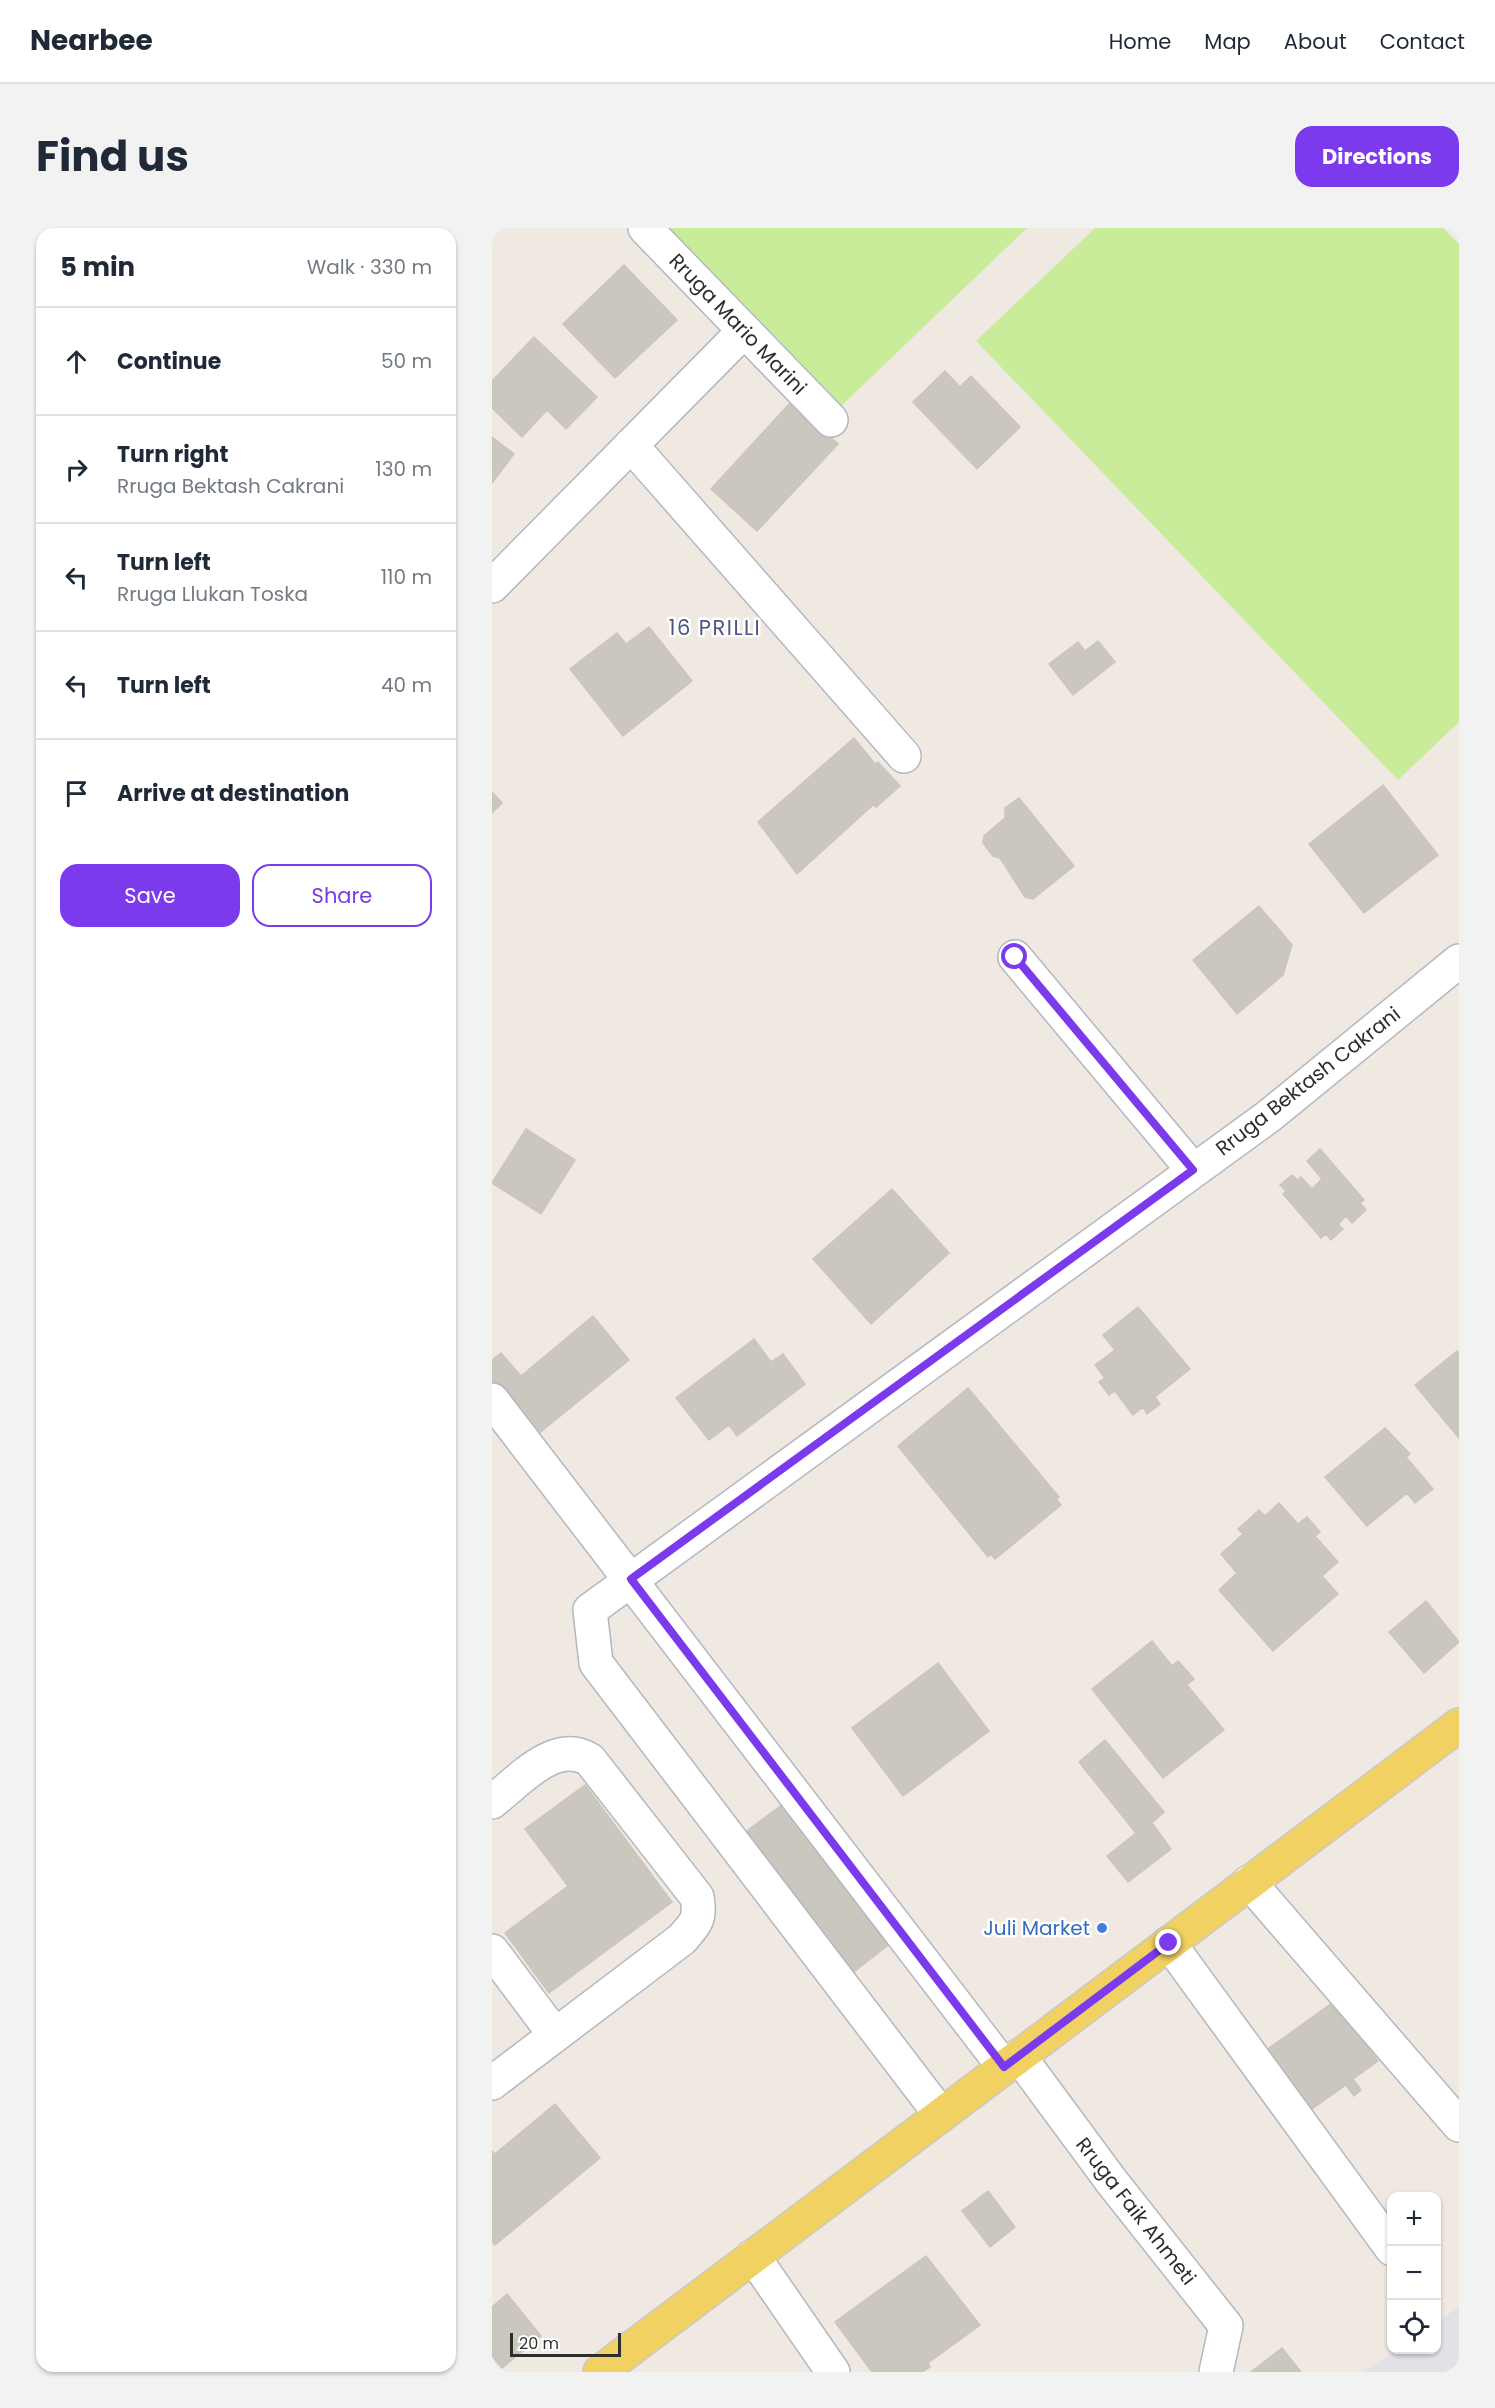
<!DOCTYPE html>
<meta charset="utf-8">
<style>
body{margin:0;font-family:Poppins,sans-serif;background:#f2f2f3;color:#1f2937}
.controls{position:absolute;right:18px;bottom:18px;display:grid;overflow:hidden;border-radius:12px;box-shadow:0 2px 4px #0004}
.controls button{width:54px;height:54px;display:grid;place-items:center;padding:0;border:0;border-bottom:2px solid #e0e1e3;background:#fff;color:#1f2937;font:30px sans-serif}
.scale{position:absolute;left:18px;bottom:15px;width:111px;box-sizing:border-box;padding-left:6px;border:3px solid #2e2e2e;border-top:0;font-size:16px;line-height:21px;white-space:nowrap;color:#2e2e2e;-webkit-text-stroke:4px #fff;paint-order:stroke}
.stop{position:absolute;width:18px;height:18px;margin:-14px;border:4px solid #7c3aed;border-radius:50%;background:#fff}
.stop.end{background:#7c3aed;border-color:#fff;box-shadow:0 2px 6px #0008}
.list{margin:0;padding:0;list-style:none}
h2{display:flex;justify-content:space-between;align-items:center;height:78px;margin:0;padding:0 24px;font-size:26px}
h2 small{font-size:20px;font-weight:400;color:#747a83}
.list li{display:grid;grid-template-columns:39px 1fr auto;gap:18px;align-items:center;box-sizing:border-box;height:108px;padding:0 24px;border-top:2px solid #e0e1e3}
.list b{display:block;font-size:22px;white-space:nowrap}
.list p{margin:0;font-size:20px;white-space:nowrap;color:#747a83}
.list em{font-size:20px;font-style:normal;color:#747a83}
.actions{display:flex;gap:12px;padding:18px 24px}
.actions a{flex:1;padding:14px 0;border:2px solid #7c3aed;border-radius:18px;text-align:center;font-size:21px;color:#7c3aed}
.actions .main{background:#7c3aed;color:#fff}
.icon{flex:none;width:33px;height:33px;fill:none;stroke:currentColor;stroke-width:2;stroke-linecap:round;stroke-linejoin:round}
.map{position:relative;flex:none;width:967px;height:2144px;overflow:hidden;border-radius:18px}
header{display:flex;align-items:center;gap:36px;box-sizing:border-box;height:84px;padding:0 30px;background:#fff;border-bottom:2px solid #e0e1e3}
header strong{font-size:28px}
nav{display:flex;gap:33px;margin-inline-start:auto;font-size:21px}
.intro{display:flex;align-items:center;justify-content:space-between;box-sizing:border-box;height:144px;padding:0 36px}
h1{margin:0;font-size:42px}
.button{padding:15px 27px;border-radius:18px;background:#7c3aed;color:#fff;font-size:21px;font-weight:700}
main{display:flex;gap:36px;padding:0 36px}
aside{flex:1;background:#fff;border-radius:18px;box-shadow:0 2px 4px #0004}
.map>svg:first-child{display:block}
.industrial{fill:#e3e1e8}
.pitch{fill:#c9ec9a}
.building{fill:#cbc7bf;stroke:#cbc5ba;stroke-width:1.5}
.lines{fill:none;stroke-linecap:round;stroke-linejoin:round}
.minor-casing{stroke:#b4b7c1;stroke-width:36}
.major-casing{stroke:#c9c9c9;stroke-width:36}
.minor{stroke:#fff;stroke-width:33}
.major{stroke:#f2d163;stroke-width:33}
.route{stroke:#7c3aed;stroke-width:8}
.shop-dot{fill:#3f7fe0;stroke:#fff;stroke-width:2}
.labels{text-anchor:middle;stroke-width:5;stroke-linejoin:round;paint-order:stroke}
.street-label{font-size:20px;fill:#2e2e2e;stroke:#fff}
.shop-label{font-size:20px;fill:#366cbe;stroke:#fff;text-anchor:end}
.neighbourhood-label{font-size:21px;letter-spacing:1.5px;fill:#4d5680;stroke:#fff}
</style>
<header>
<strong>Nearbee</strong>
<nav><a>Home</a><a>Map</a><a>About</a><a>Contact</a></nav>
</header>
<div class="intro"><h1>Find us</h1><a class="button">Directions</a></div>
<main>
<aside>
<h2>5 min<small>Walk · 330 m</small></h2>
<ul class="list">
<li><svg class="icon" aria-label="ahead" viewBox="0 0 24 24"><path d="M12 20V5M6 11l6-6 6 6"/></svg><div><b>Continue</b></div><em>50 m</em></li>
<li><svg class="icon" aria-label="right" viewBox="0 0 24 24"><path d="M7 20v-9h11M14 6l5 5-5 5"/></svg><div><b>Turn right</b><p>Rruga Bektash Cakrani</p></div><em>130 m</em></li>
<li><svg class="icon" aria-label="left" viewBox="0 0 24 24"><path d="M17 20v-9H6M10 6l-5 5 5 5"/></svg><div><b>Turn left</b><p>Rruga Llukan Toska</p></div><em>110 m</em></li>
<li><svg class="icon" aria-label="left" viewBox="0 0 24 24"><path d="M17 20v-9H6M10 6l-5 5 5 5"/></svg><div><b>Turn left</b></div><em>40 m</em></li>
<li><svg class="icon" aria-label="arrive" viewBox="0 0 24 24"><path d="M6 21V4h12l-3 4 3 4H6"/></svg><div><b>Arrive at destination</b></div></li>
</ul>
<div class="actions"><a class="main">Save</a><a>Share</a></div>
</aside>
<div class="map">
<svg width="967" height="2144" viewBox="0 0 967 2144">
<rect width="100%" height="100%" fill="#efe9e1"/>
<path class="industrial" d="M967 2079V2144H872L905 2122H944L945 2094Z"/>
<path class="pitch" d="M173 0H535L347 180Z
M603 0H951L967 16V494L906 552 484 113Z"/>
<path class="building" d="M132 37 185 92 123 150 71 96Z
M42 109 105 169 74 201 55 182 30 209 0 180V153Z
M453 143 468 159 479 148 528 199 485 241 421 174Z
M300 173 346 216 265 303 219 261Z
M0 209 22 226 0 255Z
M157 399 200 453 131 508 78 441 125 405 134 416Z
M606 413 623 434 581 467 557 436 586 414 593 423Z
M362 510 383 536 386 534 408 558 384 579 382 576 305 646 266 594Z
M891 557 946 627 872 685 817 616Z
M0 564 10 575 0 585Z
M527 570 582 638 541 671 533 669 508 630 501 628 491 615 492 608 513 590V580Z
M767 678 800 717 791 747 745 786 701 732Z
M34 901 83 932 49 986 0 955Z
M828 921 872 972 868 975 874 982 860 995 854 988 846 996 851 1001 839 1012 834 1006 829 1010 791 966 794 963 788 957 800 947 805 952 809 949 820 961 830 951 815 933Z
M400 961 457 1025 379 1096 321 1031Z
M646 1079 698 1141 663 1169 668 1176 655 1186 651 1179 641 1187 623 1163 617 1167 607 1154 613 1150 603 1137 623 1122 611 1107Z
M101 1088 137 1132 45 1207 0 1153V1132L9 1125 29 1148Z
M262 1111 279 1134 291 1126 313 1156 245 1208 237 1197 217 1212 184 1170Z
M965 1123 967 1125V1210L923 1157Z
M476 1160 567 1269 564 1271 569 1277 503 1331 499 1326 496 1329 406 1218Z
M893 1200 918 1226 914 1229 941 1261 923 1275 915 1265 875 1298 833 1249Z
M787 1275 806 1296 815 1289 828 1304 823 1308 846 1334 830 1348 846 1366 781 1423 727 1362 745 1345 729 1326 751 1306 746 1301 767 1282 773 1288Z
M934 1373 967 1414 932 1445 897 1404Z
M660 1413 680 1438 686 1433 702 1451 695 1457 732 1502 671 1550 600 1461Z
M446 1435 497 1503 411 1568 360 1500Z
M613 1512 672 1584 660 1595 679 1621 636 1654 615 1628 644 1605 587 1534Z
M93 1557 180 1674 57 1765 13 1705 76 1658 33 1601Z
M291 1576 403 1712 359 1746 251 1606Z
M843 1773 886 1833 861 1851 869 1862 862 1868 854 1857 817 1883 773 1823Z
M63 1876 108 1930 3 2017 0 2014V1923L3 1926Z
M496 1963 523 1999 498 2019 470 1983Z
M434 2028 488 2097 436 2135 438 2139 430 2144H380L343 2094Z
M15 2066 49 2108 10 2140 0 2128V2079Z
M790 2120 809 2144H759Z"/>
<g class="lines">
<defs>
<path id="minor" d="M153 0 339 192
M139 217 412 528
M0 358 252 103
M523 729 701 942
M0 1172 512 1839
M0 1574C27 1553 63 1510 98 1532L205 1669C209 1691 204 1695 190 1711L0 1855
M757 1654 967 1897
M677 1715 900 2021
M0 1723 63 1807
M527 1828 620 1954 734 2098 724 2144
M449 1887 104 1435 98 1382 777 888 967 733
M261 2028 341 2144"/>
<path id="major" d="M108 2144 967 1497"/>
</defs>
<use href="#minor" class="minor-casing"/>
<use href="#major" class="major-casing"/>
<use href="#minor" class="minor"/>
<use href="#major" class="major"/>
</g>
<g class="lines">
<path class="route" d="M523 729 701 942 139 1351 512 1839 677 1715"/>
</g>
<circle class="shop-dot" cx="610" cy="1700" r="6"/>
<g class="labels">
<g class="street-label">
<text transform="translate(246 96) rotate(46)" y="7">Rruga Mario Marini</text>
<text transform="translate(816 853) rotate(-38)" y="7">Rruga Bektash Cakrani</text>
<text transform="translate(644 1983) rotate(52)" y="7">Rruga Faik Ahmeti</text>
</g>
<g class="shop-label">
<text x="598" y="1707">Juli Market</text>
</g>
<g class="neighbourhood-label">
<text x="223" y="407">16 PRILLI</text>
</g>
</g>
</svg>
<div class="controls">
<button>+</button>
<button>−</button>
<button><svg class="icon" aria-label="locate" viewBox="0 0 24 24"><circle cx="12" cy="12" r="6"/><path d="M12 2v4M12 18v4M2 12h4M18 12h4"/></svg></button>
</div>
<div class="scale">20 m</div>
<div class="stop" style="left:523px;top:729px"></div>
<div class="stop end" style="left:677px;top:1715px"></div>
</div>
</main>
